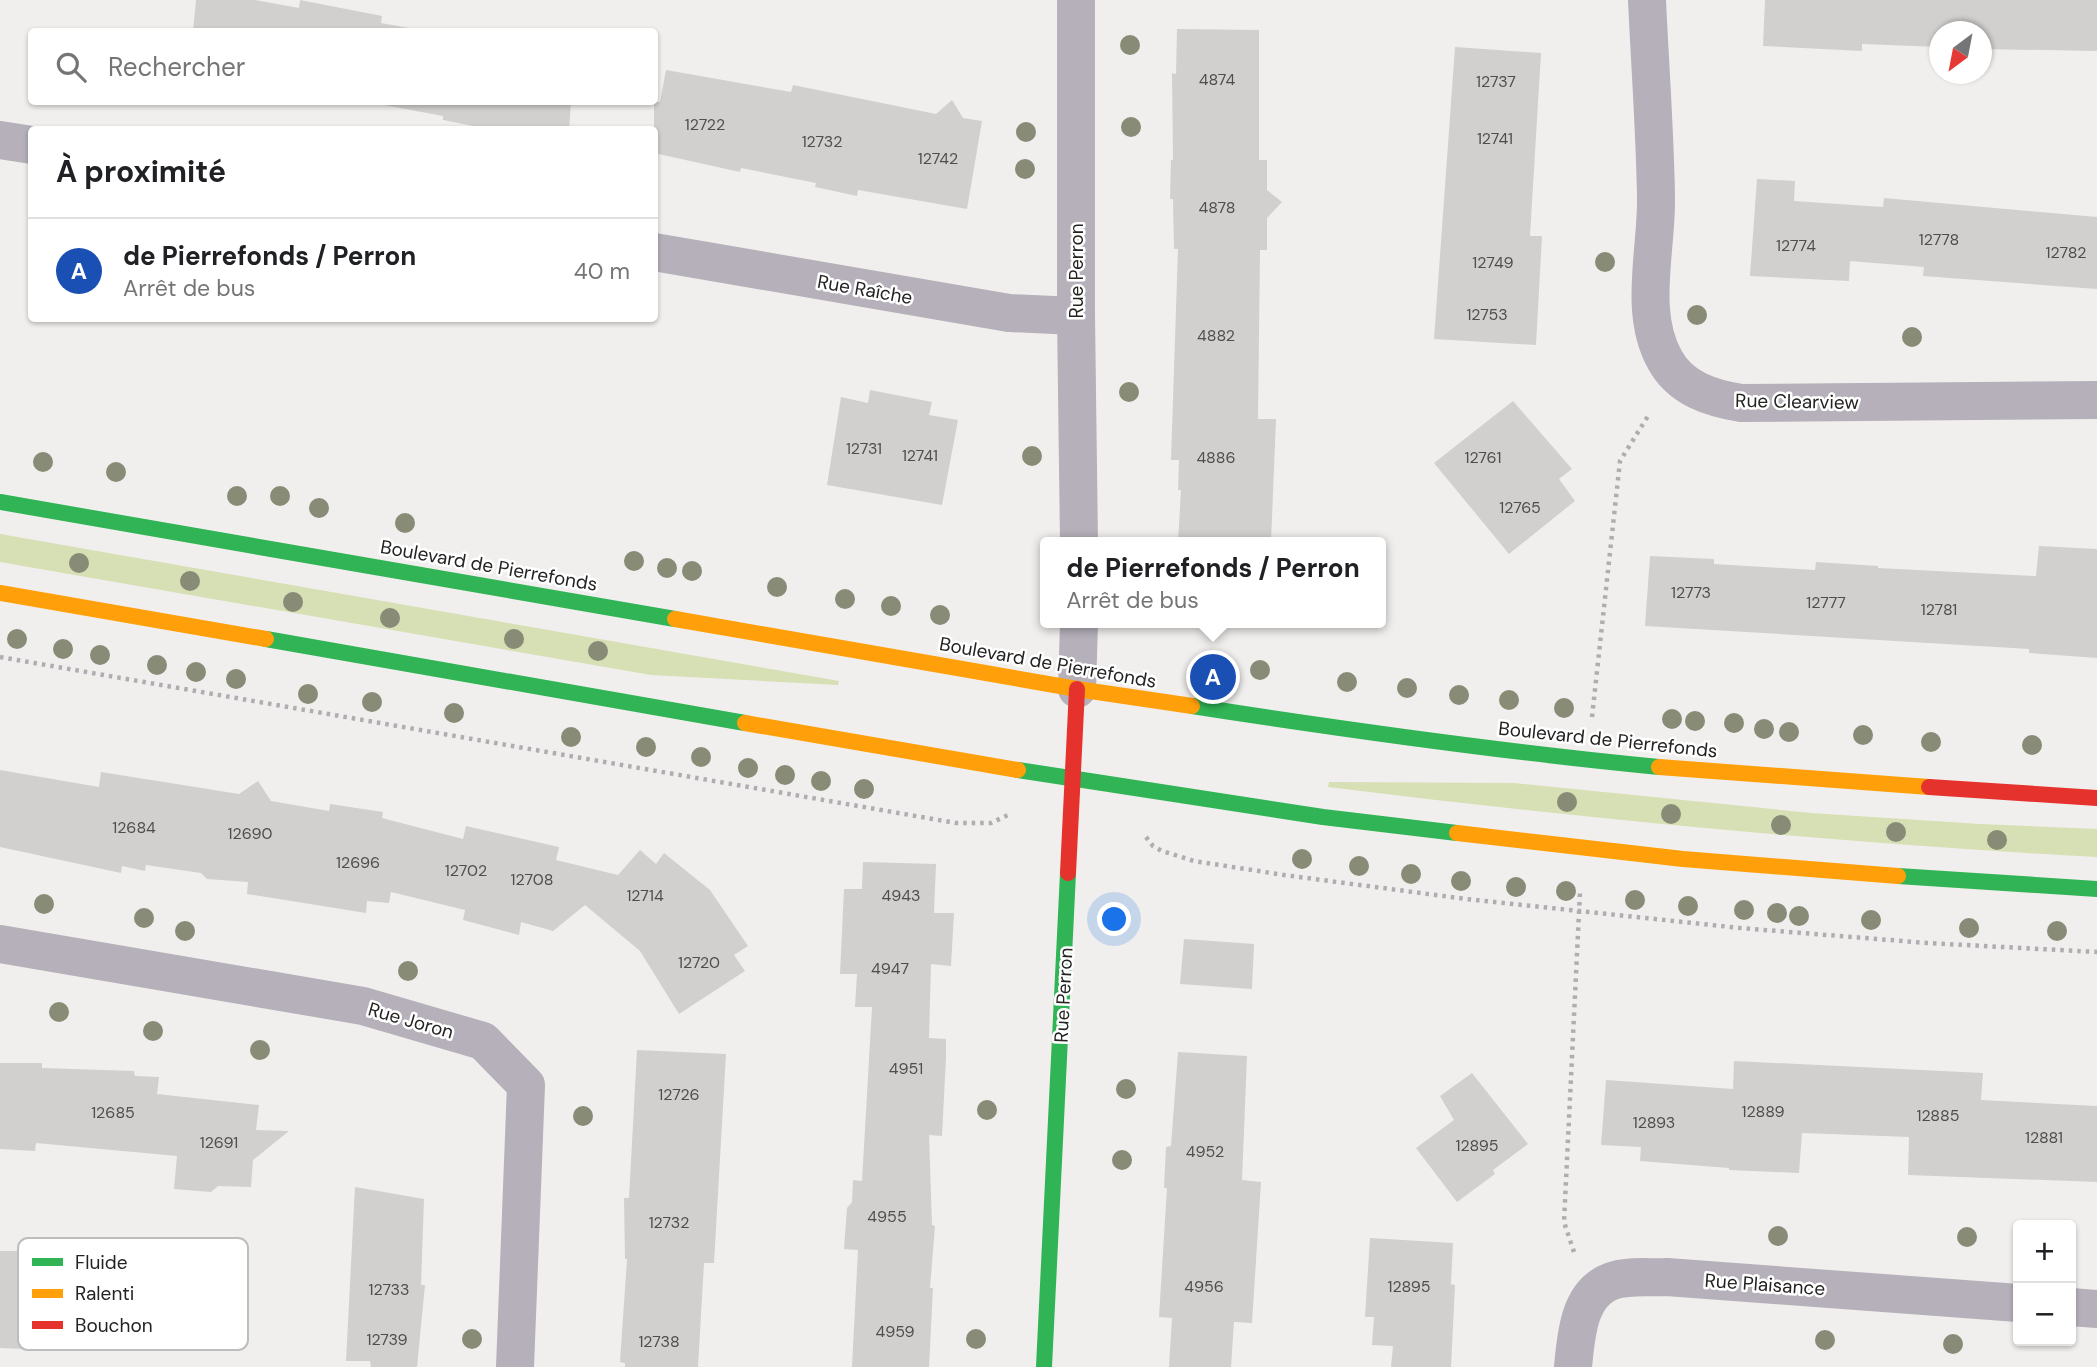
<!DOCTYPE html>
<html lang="fr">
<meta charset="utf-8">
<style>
body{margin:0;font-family:"DM Sans",sans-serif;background:#f6f6f6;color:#202124}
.controls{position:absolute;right:21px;bottom:21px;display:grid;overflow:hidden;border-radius:7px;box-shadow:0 2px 5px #0004}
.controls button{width:63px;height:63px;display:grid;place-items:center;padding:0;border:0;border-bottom:2px solid #e0e0e0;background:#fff;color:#202124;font:35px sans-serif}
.compass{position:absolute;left:1929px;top:21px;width:63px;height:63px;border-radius:50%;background:#fff;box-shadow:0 2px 5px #0004;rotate:212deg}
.you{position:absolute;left:1115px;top:920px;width:24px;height:24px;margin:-18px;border:5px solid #fff;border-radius:50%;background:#1a73e8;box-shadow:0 0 0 10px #1a73e833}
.badge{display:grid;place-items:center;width:46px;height:46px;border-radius:50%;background:#b45309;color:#fff;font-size:23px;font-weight:700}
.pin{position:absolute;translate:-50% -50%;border:4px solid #fff;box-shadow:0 2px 7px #0006}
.popup{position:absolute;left:1040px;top:537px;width:346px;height:91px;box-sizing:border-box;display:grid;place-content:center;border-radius:7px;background:#fff;filter:drop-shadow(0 2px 5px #0005);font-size:23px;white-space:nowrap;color:#757577}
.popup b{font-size:26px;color:#202124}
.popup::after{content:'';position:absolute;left:50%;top:100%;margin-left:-14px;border:14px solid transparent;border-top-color:#fff}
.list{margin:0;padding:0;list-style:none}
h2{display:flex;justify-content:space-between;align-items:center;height:91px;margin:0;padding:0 28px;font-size:30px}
h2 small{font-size:23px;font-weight:400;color:#757577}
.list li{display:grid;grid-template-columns:46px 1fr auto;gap:21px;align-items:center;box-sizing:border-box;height:105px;padding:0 28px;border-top:2px solid #e0e0e0}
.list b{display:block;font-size:26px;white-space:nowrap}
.list p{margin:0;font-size:23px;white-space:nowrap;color:#757577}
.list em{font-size:23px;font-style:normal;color:#757577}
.icon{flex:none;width:38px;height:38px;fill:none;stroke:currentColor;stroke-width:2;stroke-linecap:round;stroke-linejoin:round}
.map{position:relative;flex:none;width:2097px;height:1367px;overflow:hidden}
.search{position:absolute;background:#fff;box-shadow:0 2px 5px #0004;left:28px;top:28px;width:630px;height:77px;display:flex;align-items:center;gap:18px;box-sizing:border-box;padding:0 24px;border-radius:7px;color:#757577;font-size:26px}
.panel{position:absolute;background:#fff;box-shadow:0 2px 5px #0004;left:28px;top:126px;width:630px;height:196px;border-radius:7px}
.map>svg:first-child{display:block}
.green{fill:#d7dfb4}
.building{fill:#d1d0ce}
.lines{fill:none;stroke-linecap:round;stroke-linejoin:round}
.path{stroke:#afadb1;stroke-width:4.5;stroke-dasharray:3.5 5;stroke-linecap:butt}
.street{stroke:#b5b0b9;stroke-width:38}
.fast{stroke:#30b455;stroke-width:16}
.slow{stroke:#ff9f0a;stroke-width:16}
.jam{stroke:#e5322d;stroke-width:16}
.tree{fill:#888b76}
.labels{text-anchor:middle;stroke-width:5;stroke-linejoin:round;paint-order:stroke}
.number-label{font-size:16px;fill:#4f4e4d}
.street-label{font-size:19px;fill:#242322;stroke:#fff}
.key{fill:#fff;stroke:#bdbdbd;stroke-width:2}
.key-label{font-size:19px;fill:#242322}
</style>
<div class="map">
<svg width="2097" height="1367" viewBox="0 0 2097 1367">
<rect width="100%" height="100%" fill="#f1efed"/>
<path class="green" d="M0 534 839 681 838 685 651 675 0 562Z
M1329 782 1514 783 1811 813 1980 824 2097 829V857C1839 843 1585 819 1328 787Z"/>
<path class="building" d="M196 0H255L299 8 300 0 382 16 381 23 431 32H193Z
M1765 0H2097V51L1982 49V32H1940V47L1862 44V51L1763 46Z
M1177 29 1259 30V160H1267V190L1282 202 1267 218V250H1260L1258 419H1276L1271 542H1178L1181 490H1178L1179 460H1171L1178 249H1174L1173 199H1170L1171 160H1173L1172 73 1176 74Z
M1455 47 1541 53 1530 236H1542L1536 345 1434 339Z
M666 70 791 92 793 85 936 114 952 100 963 118 982 121 967 209 858 190 857 196 815 187 816 183 741 168 740 172 654 153V102H660Z
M368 102H571L569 130H494L443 120V116Z
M1757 179 1795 181 1794 201 1883 207 1884 198 2097 217V289L1923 276 1924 267 1850 261 1849 281 1750 276Z
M870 390 932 402 929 415 958 420 942 505 827 485 841 397 868 403Z
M1513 401 1572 469 1559 479 1575 501 1509 554 1434 463Z
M2039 546 2097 549V658L2029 653V649L1645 626 1650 556 1714 559V564L1815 570 1816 562 1878 566V568L2036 576Z
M0 770 99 787 101 772 239 794 258 781 271 801 329 811 330 804 383 812 382 818 463 839 466 826 559 847 556 860 618 875 640 850 656 864 664 853 710 890 748 946 734 955 745 971 679 1014 640 951 585 905 553 931 521 922 519 935 463 920 465 910 391 892 389 903 367 901 366 913 247 894 248 882 207 879 201 873 146 865 145 871 122 866 121 873 0 847Z
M863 862 936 864 934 913H954L951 966 931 964 929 1038 946 1039V1057L942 1136 929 1135 932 1225 935 1226 930 1288H933L929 1367H852L858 1250 844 1249 847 1208 852 1202 853 1180 862 1181 872 1007H855L857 974H840L844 889H862Z
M1184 939 1254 944 1252 989 1180 984Z
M637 1050 726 1054 714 1263H704L698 1367H625V1363L620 1362 627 1259H625L624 1198H629Z
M1178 1052 1247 1056 1242 1180 1261 1182 1252 1323 1234 1322 1231 1367H1169L1172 1318 1159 1317 1167 1188H1164L1166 1147 1171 1146Z
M1734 1061 1983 1073 1981 1100 2097 1106V1182L1908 1175 1909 1137 1802 1133 1799 1173 1729 1170V1168L1640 1161 1641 1147 1601 1145 1606 1080 1733 1089Z
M0 1063H42V1068L134 1071 135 1076 159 1077 157 1094 259 1105 256 1130 289 1131 253 1160 251 1187 218 1186 211 1192 174 1189 177 1156 36 1143 35 1151 0 1149Z
M1472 1073 1528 1144 1493 1170 1495 1174 1457 1202 1416 1148 1454 1120 1440 1096Z
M355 1187 424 1199 421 1285H425L417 1367H371L370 1361H346Z
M1370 1238 1453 1243 1451 1284 1455 1285 1451 1367H1391L1393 1346 1372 1345 1374 1317H1365Z
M0 1251H41L45 1256 81 1258V1268L107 1269 104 1335 78 1334 77 1351 0 1348Z"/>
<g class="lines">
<path class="path" d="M0 657 956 823H991L1008 815
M1592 717 1620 461 1648 416
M1146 837 1153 846 1162 851 1194 861 1284 875 1466 899 1740 928 1927 943 2097 952
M1574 1252 1564 1222 1580 892"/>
<path class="street" d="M1076 0V316L1079 542
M1647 0C1650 66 1655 132 1656 197 1657 250 1638 312 1665 360 1681 389 1711 398 1741 403L2097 400
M0 140 32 145
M654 252 1009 313 1076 316
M1077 689 1079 623
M0 944 363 1006 483 1041 526 1085 515 1367
M2071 1307 2097 1309
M1573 1367C1576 1337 1578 1293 1612 1281 1628 1275 1650 1278 1667 1277L2018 1303"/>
<path class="fast" d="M0 502 675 619
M266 639 745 723
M1192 706C1347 730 1503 752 1659 767
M1018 770 1323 817 1457 833
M1898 876 2097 889
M1044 1367 1068 873"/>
<path class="slow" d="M0 593 266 639
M675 619 1077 689 1192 706
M745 723 1018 770
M1659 767 1929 787
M1457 833 1683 859 1898 876"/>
<path class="jam" d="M1929 787 2097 798
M1068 873 1077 689"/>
</g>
<g class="tree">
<circle cx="1130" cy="45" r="10"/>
<circle cx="1131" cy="127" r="10"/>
<circle cx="1026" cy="132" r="10"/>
<circle cx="1025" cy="169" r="10"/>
<circle cx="1605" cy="262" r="10"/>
<circle cx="1697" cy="315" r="10"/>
<circle cx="1912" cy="337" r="10"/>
<circle cx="1129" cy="392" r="10"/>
<circle cx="1032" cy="456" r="10"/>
<circle cx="43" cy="462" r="10"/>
<circle cx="116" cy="472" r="10"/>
<circle cx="237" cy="496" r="10"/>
<circle cx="280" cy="496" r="10"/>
<circle cx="319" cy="508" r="10"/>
<circle cx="405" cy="523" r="10"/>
<circle cx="634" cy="561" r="10"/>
<circle cx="79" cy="563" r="10"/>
<circle cx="667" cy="568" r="10"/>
<circle cx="692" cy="571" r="10"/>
<circle cx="190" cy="581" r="10"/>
<circle cx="777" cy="587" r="10"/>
<circle cx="845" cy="599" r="10"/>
<circle cx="293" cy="602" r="10"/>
<circle cx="891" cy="606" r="10"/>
<circle cx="940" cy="615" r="10"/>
<circle cx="390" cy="618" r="10"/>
<circle cx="17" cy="639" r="10"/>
<circle cx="514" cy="639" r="10"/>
<circle cx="63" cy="649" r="10"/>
<circle cx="598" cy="651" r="10"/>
<circle cx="100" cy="655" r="10"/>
<circle cx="157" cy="665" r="10"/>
<circle cx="1260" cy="670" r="10"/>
<circle cx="196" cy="672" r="10"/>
<circle cx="236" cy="679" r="10"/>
<circle cx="1347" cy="682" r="10"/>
<circle cx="1407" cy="688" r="10"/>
<circle cx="308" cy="694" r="10"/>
<circle cx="1459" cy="695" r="10"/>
<circle cx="1509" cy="700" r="10"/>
<circle cx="372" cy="702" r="10"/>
<circle cx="1564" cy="708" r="10"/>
<circle cx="454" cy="713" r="10"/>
<circle cx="1672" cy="719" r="10"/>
<circle cx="1695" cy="721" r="10"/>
<circle cx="1734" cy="723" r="10"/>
<circle cx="1764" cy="729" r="10"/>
<circle cx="1789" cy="732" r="10"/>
<circle cx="1863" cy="735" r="10"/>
<circle cx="571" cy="737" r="10"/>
<circle cx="1931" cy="742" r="10"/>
<circle cx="2032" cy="745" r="10"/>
<circle cx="646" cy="747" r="10"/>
<circle cx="701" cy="757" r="10"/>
<circle cx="748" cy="768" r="10"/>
<circle cx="785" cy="775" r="10"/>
<circle cx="821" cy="781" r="10"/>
<circle cx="864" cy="789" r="10"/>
<circle cx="1567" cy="802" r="10"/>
<circle cx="1671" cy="814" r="10"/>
<circle cx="1781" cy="825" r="10"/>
<circle cx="1896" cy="832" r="10"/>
<circle cx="1997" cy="840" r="10"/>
<circle cx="1302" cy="859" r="10"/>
<circle cx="1359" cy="866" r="10"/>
<circle cx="1411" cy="874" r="10"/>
<circle cx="1461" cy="881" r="10"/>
<circle cx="1516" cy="887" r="10"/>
<circle cx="1566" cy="891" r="10"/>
<circle cx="1635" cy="900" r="10"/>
<circle cx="44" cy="904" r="10"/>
<circle cx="1688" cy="906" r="10"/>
<circle cx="1744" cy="910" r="10"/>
<circle cx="1777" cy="913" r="10"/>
<circle cx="1799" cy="916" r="10"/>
<circle cx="144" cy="918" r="10"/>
<circle cx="1871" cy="920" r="10"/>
<circle cx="1969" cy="928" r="10"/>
<circle cx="185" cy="931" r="10"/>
<circle cx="2057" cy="931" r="10"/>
<circle cx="408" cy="971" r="10"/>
<circle cx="59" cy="1012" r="10"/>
<circle cx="153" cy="1031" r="10"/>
<circle cx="260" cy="1050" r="10"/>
<circle cx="1126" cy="1089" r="10"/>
<circle cx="987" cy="1110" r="10"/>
<circle cx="583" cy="1116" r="10"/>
<circle cx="1122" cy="1160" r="10"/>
<circle cx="1778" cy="1236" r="10"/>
<circle cx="1967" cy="1237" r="10"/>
<circle cx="472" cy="1339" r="10"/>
<circle cx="976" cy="1339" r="10"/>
<circle cx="1825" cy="1340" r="10"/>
<circle cx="1953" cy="1344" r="10"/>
</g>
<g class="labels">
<g class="number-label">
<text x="1217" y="85">4874</text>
<text x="1496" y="87">12737</text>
<text x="705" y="130">12722</text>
<text x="1495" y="144">12741</text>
<text x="822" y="147">12732</text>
<text x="938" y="164">12742</text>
<text x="1217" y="213">4878</text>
<text x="1939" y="245">12778</text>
<text x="1796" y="251">12774</text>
<text x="2066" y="258">12782</text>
<text x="1493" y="268">12749</text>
<text x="1487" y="320">12753</text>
<text x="1216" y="341">4882</text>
<text x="864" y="454">12731</text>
<text x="920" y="461">12741</text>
<text x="1216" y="463">4886</text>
<text x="1483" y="463">12761</text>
<text x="1520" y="513">12765</text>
<text x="1691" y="598">12773</text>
<text x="1826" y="608">12777</text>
<text x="1939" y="615">12781</text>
<text x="134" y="833">12684</text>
<text x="250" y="839">12690</text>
<text x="358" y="868">12696</text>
<text x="466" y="876">12702</text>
<text x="532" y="885">12708</text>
<text x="645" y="901">12714</text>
<text x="901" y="901">4943</text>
<text x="699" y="968">12720</text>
<text x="890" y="974">4947</text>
<text x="906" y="1074">4951</text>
<text x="679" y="1100">12726</text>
<text x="1763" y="1117">12889</text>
<text x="113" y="1118">12685</text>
<text x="1938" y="1121">12885</text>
<text x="1654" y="1128">12893</text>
<text x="2044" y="1143">12881</text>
<text x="219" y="1148">12691</text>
<text x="1477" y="1151">12895</text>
<text x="1205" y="1157">4952</text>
<text x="887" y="1222">4955</text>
<text x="669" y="1228">12732</text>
<text x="1204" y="1292">4956</text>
<text x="1409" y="1292">12895</text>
<text x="389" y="1295">12733</text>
<text x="895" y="1337">4959</text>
<text x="387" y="1345">12739</text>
<text x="659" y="1347">12738</text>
</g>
<g class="street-label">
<text transform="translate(1076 271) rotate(-90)" y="7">Rue Perron</text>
<text transform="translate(865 289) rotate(10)" y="7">Rue Raîche</text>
<text transform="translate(1797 401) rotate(1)" y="7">Rue Clearview</text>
<text transform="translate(489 565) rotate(10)" y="7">Boulevard de Pierrefonds</text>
<text transform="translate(1048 662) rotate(10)" y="7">Boulevard de Pierrefonds</text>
<text transform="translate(1608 739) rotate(6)" y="7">Boulevard de Pierrefonds</text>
<text transform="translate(1063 995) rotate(-87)" y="7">Rue Perron</text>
<text transform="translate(411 1020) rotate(16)" y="7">Rue Joron</text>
<text transform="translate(1765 1284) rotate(4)" y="7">Rue Plaisance</text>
</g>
</g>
<rect x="18" y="1238" width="230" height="112" rx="10" class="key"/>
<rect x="32" y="1258" width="31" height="8" fill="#30b455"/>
<rect x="32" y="1289" width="31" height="9" fill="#ff9f0a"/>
<rect x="32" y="1321" width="31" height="8" fill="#e5322d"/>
<g class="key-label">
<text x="75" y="1269">Fluide</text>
<text x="75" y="1300">Ralenti</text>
<text x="75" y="1332">Bouchon</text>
</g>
</svg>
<div class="controls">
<button>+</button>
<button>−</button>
</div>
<svg class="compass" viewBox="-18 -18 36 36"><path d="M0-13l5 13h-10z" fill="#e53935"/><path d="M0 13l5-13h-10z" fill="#757577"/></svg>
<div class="you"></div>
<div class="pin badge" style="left:1213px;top:677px;background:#1a4fb4">A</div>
<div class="popup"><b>de Pierrefonds / Perron</b>Arrêt de bus</div>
<div class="search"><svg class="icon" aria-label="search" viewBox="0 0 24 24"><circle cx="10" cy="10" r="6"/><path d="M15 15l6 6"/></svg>Rechercher</div>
<section class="panel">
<h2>À proximité<small></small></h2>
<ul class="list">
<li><span class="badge" style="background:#1a4fb4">A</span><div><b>de Pierrefonds / Perron</b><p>Arrêt de bus</p></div><em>40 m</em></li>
</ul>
</section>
</div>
